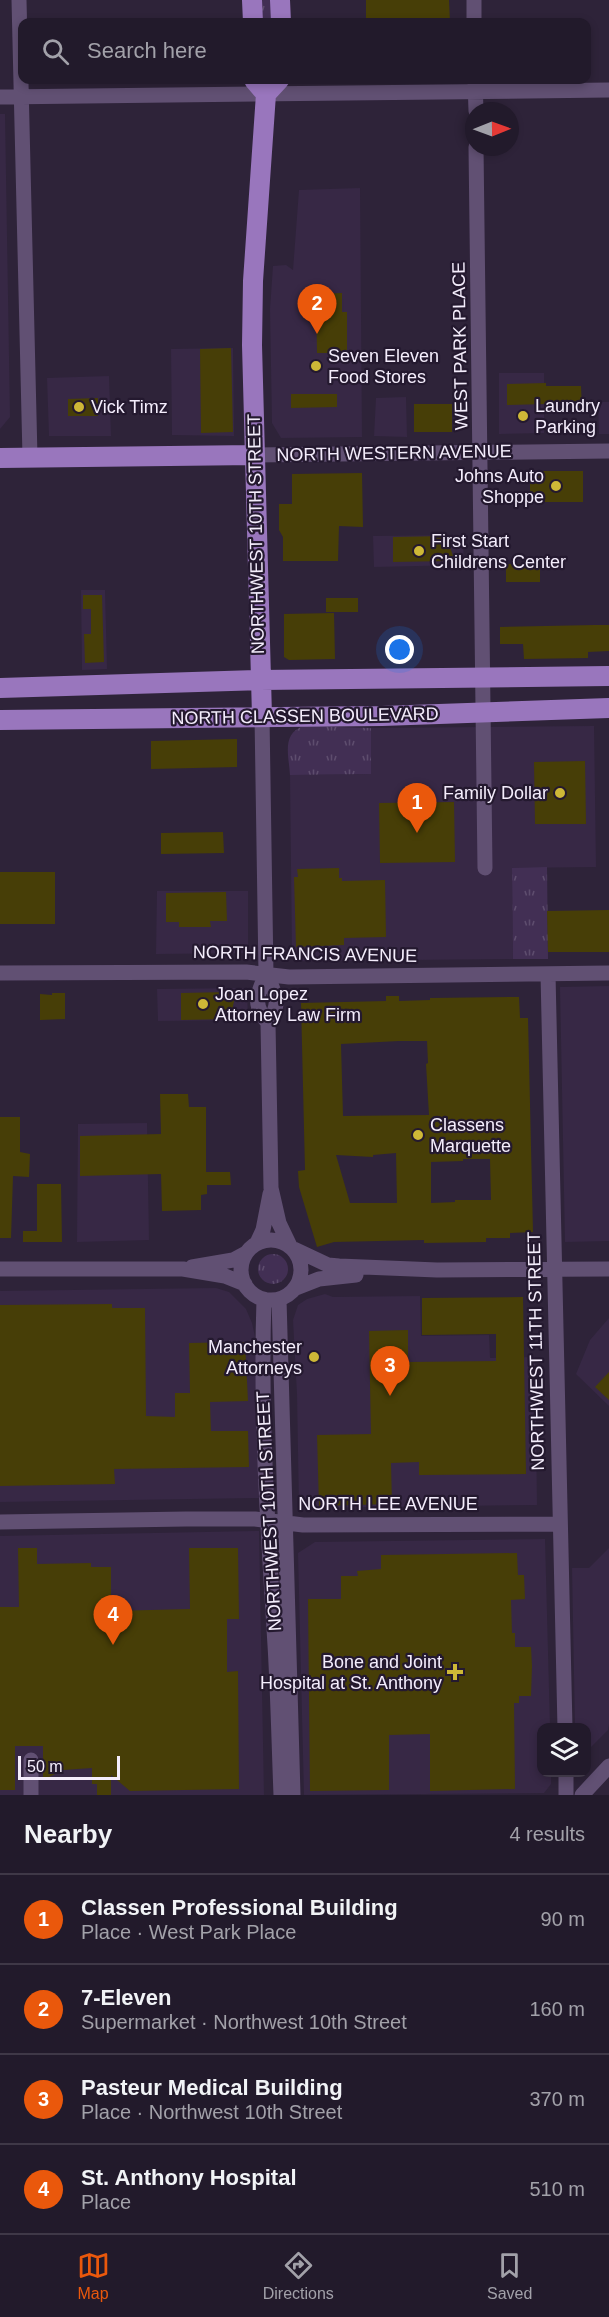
<!DOCTYPE html>
<meta charset="utf-8">
<style>
body{margin:0;font-family:Helvetica,sans-serif;background:#2e2737;color:#f1f3f6}
.controls{position:absolute;right:18px;bottom:18px;display:grid;overflow:hidden;border-radius:12px;box-shadow:0 3px 9px #0003}
.controls button{width:54px;height:54px;display:grid;place-items:center;padding:0;border:0;border-bottom:2px solid #3f3847;background:#221a2b;color:#f1f3f6;font:30px sans-serif}
.compass{position:absolute;left:465px;top:102px;width:54px;height:54px;border-radius:50%;background:#221a2b;box-shadow:0 3px 9px #0003;rotate:89deg}
.scale{position:absolute;left:18px;bottom:15px;width:102px;box-sizing:border-box;padding-left:6px;border:3px solid #f4edfc;border-top:0;font-size:16px;line-height:21px;white-space:nowrap;color:#f4edfc;-webkit-text-stroke:4px #24192f;paint-order:stroke}
.you{position:absolute;left:400px;top:650px;width:21px;height:21px;margin:-15px;border:4px solid #fff;border-radius:50%;background:#1a73e8;box-shadow:0 0 0 9px #1a73e833}
.badge{display:grid;place-items:center;width:39px;height:39px;border-radius:50%;background:#ea580c;color:#fff;font-size:20px;font-weight:700}
.pin{position:absolute;translate:-50% -50px;filter:drop-shadow(0 2px 3px #0008)}
.pin::after{content:'';position:absolute;top:32px;width:21px;height:18px;background:inherit;clip-path:polygon(0 0,100% 0,50% 100%)}
.list{margin:0;padding:0;list-style:none}
h2{display:flex;justify-content:space-between;align-items:center;height:78px;margin:0;padding:0 24px;font-size:26px}
h2 small{font-size:20px;font-weight:400;color:#a2a1a9}
.list li{display:grid;grid-template-columns:39px 1fr auto;gap:18px;align-items:center;box-sizing:border-box;height:90px;padding:0 24px;border-top:2px solid #3f3847}
.list b{display:block;font-size:22px;white-space:nowrap}
.list p{margin:0;font-size:20px;white-space:nowrap;color:#a2a1a9}
.list em{font-size:20px;font-style:normal;color:#a2a1a9}
.icon{flex:none;width:33px;height:33px;fill:none;stroke:currentColor;stroke-width:2;stroke-linecap:round;stroke-linejoin:round}
.map{position:relative;flex:none;width:609px;height:1795px;overflow:hidden}
.search{position:absolute;background:#221a2b;box-shadow:0 3px 9px #0003;left:18px;right:18px;top:18px;height:66px;display:flex;align-items:center;gap:15px;box-sizing:border-box;padding:0 21px;border-radius:12px;color:#a2a1a9;font-size:22px}
.sheet{height:438px;background:#221a2b}
nav{display:flex;justify-content:space-around;align-items:center;box-sizing:border-box;height:84px;border-top:2px solid #3f3847;background:#221a2b;font-size:16px;color:#a2a1a9}
nav a{display:grid;justify-items:center;gap:3px}
nav .on{color:#ea580c}
.map>svg:first-child{display:block}
.built{fill:#372845}
.grass{fill:url(#grass-tufts)}
.building{fill:#473e07;fill-rule:evenodd}
.lines{fill:none;stroke-linecap:round;stroke-linejoin:round}
.minor{stroke:#615073;stroke-width:15}
.major{stroke:#9976bd;stroke-width:20}
.poi-dot{fill:#ceb837;stroke:#24192f;stroke-width:2}
.labels{text-anchor:middle;stroke-width:4.5;stroke-linejoin:round;paint-order:stroke}
.street-label{font-size:18px;fill:#f4edfc;stroke:#24192f}
.poi-label{font-size:18px;fill:#f4edfc;stroke:#24192f;text-anchor:start}
</style>
<div class="map">
<svg width="609" height="1795" viewBox="0 0 609 1795">
<defs>
<pattern id="grass-tufts" width="24" height="20" patternUnits="userSpaceOnUse" patternTransform="scale(1.5)"><rect width="24" height="20" fill="#422f54"/><path d="M3 7l-1-3M5 7V3M7 7l1-3M15 17l-1-3M17 17v-4M19 17l1-3" fill="none" stroke="#5e4d6e"/></pattern>
</defs>
<rect width="100%" height="100%" fill="#2e2339"/>
<path class="built" d="M0 114H5L10 417 0 429Z
M360 188 362 437 281 438 272 423 270 309 273 266 286 265 293 270 299 190Z
M233 348 234 436 172 435 171 349Z
M499 373H544V433L499 434Z
M109 376 111 436H49L47 378Z
M406 397 407 437 374 436 376 398Z
M598 402H609V434H599Z
M464 535 463 565 374 567 373 536Z
M81 590H105L107 669 82 670Z
M594 726 596 867 512 868 513 959 298 961 292 958 290 775 371 774V728Z
M157 891H248V953L156 954Z
M609 986V1241L565 1242 560 987Z
M247 988 248 1020 158 1021 157 989Z
M147 1123 149 1240 77 1242 78 1124Z
M216 1288 229 1292 246 1309 252 1323 256 1341 259 1498 0 1502V1291Z
M325 1294 333 1297 420 1296 421 1336 489 1335 490 1358 535 1357 537 1505 299 1508 297 1394 293 1320 298 1305 307 1299Z
M609 1318V1406L576 1374 590 1340Z
M259 1531 264 1795H0V1536Z
M545 1539 550 1727 542 1728V1772L551 1773V1784L544 1793 304 1795 298 1553 315 1542Z
M609 1548V1724L608 1730 591 1747 587 1749 586 1728 575 1727 572 1568H589Z"/>
<path class="grass" d="M261 0H272V22H261Z
M304 726 371 728V774L290 775C289 756 281 733 304 726Z
M547 867 548 959H513L512 868Z
M258 1269a15 15 0 1 1 30 0a15 15 0 1 1-30 0Z"/>
<path class="building" d="M366 0H449L450 22H366Z
M342 293V312H347V353H317L316 294Z
M231 348 233 432 201 433 200 349Z
M546 383V386H581L582 410H546V404L507 405V384Z
M291 394H337V407L291 408Z
M98 398V416H68V399Z
M414 404H452V432H414Z
M530 471H583V502H530Z
M362 473 363 527 339 526 338 561H283V537L279 530V504H292V474Z
M446 536 453 556H447V561L393 562V537Z
M506 564H540V582H506Z
M83 595H102L104 662 85 663 84 634H91V609H83Z
M326 598H358V612H326Z
M334 613 335 659 289 660 284 657V614Z
M595 625H609V651L588 652V658L524 659 523 644H500V627Z
M237 739V767L151 769V741Z
M585 761 586 824H535L534 762Z
M454 802 455 862 380 863 379 803Z
M223 832 224 853 161 854V833Z
M339 868V878H342V881L385 880 386 937 344 938V945L296 947 294 877H298L297 869Z
M0 872H55V924H0Z
M226 892 227 921H210L211 927H179V922H166V893Z
M609 910V952H548L547 911Z
M229 992V997H235L230 1019 181 1020V993Z
M52 993H65V1019L40 1020V994L52 995Z
M386 996H399V1001L430 1000V998L519 997 520 1018H528L533 1232 510 1233V1238H486V1242L424 1243V1240L334 1242 317 1247 299 1187 298 1171 305 1170 301 1003 386 1001ZM399 1041H427L428 1063 426 1064 429 1115 343 1116 341 1044ZM396 1153 397 1203H350L336 1155 373 1157V1155ZM463 1159H490L491 1200H455V1202L431 1203V1162L463 1161Z
M160 1094H188L189 1107H206V1172H230L231 1185H207V1194L201 1195V1210L162 1211 161 1174 80 1176V1136L161 1134Z
M0 1117H20V1152L30 1154 29 1177 13 1176 11 1238H0Z
M37 1184H61L62 1242H23V1231H37Z
M523 1297 526 1474 419 1475V1462L391 1463 392 1504 319 1506 317 1435 371 1434 369 1331 408 1330V1362L496 1361V1334L422 1335V1298Z
M112 1304V1308H145L146 1416 175 1417V1393H190L189 1343 245 1342 248 1401 210 1402 211 1431H248L249 1467 114 1469 115 1484 0 1486V1305Z
M609 1372V1400L595 1387Z
M18 1548H37V1564L91 1563V1567H111V1611L190 1609 189 1548H238L239 1619H227V1672L238 1671 239 1789 130 1791 111 1775V1795H97V1784H92V1768L63 1770 43 1780V1746H15V1790H0V1607H19Z
M517 1553 518 1575H524L525 1599 511 1600 512 1633H515V1647H531L532 1666 531 1696H519V1703H514L515 1789 430 1791V1734L389 1735V1790L310 1791 308 1599H341V1576H358L357 1571 381 1569V1555Z"/>
<g class="lines">
<path class="minor" d="M19 0 30 457
M474 0V22
M475 80 476 111
M0 97 609 90
M476 147 485 868
M254 455 609 451
M262 716 266 974C257 996 252 1004 268 1023
M0 973 246 972 289 977 609 973
M266 974C276 996 282 1001 268 1023L271 1188 279 1223 290 1246
M548 974 565 1728
M241 1270a30 30 0 1 1 60 0a30 30 0 1 1-60 0Z
M257 1243 263 1230 270 1194
M294 1249 328 1265 339 1266 437 1270 609 1269
M192 1267 233 1260 246 1253
M0 1269H183L225 1276 245 1284
M296 1288 319 1279 356 1275
M264 1299C260 1415 268 1530 275 1645 278 1695 279 1745 281 1795
M279 1299 293 1795
M0 1522 186 1519H255L303 1525 560 1524
M31 1760V1795
M566 1772V1795
M582 1795 609 1766"/>
<path class="major" d="M252 0 253 22
M280 0 281 22
M254 80 266 94
M0 458 254 455
M0 688 260 680 609 676
M262 716 252 345 253 281 266 94 279 80
M0 720 382 716 609 708"/>
</g>
<g class="poi-dot">
<circle cx="316" cy="366" r="6"/>
<circle cx="79" cy="407" r="6"/>
<circle cx="523" cy="416" r="6"/>
<circle cx="556" cy="486" r="6"/>
<circle cx="419" cy="551" r="6"/>
<circle cx="560" cy="793" r="6"/>
<circle cx="203" cy="1004" r="6"/>
<circle cx="418" cy="1135" r="6"/>
<circle cx="314" cy="1357" r="6"/>
<path d="M452 1663h6v6h6v6h-6v6h-6v-6h-6v-6h6z"/>
</g>
<g class="labels">
<g class="street-label">
<text transform="translate(460 346) rotate(-91)" y="6">WEST PARK PLACE</text>
<text transform="translate(394 453) rotate(-1)" y="6">NORTH WESTERN AVENUE</text>
<text transform="translate(256 534) rotate(-91)" y="6">NORTHWEST 10TH STREET</text>
<text transform="translate(305 716) rotate(-1)" y="6">NORTH CLASSEN BOULEVARD</text>
<text transform="translate(305 954) rotate(1)" y="6">NORTH FRANCIS AVENUE</text>
<text transform="translate(536 1351) rotate(-91)" y="6">NORTHWEST 11TH STREET</text>
<text x="388" y="1510">NORTH LEE AVENUE</text>
<text transform="translate(269 1511) rotate(-93)" y="6">NORTHWEST 10TH STREET</text>
</g>
<g class="poi-label">
<text x="328" y="362">Seven Eleven<tspan x="328" dy="21">Food Stores</tspan></text>
<text x="535" y="412">Laundry<tspan x="535" dy="21">Parking</tspan></text>
<text x="91" y="413">Vick Timz</text>
<text x="544" y="482" text-anchor="end">Johns Auto<tspan x="544" dy="21">Shoppe</tspan></text>
<text x="431" y="547">First Start<tspan x="431" dy="21">Childrens Center</tspan></text>
<text x="548" y="799" text-anchor="end">Family Dollar</text>
<text x="215" y="1000">Joan Lopez<tspan x="215" dy="21">Attorney Law Firm</tspan></text>
<text x="430" y="1131">Classens<tspan x="430" dy="21">Marquette</tspan></text>
<text x="302" y="1353" text-anchor="end">Manchester<tspan x="302" dy="21">Attorneys</tspan></text>
<text x="442" y="1668" text-anchor="end">Bone and Joint<tspan x="442" dy="21">Hospital at St. Anthony</tspan></text>
</g>
</g>
</svg>
<div class="controls">
<button><svg class="icon" aria-label="layers" viewBox="0 0 24 24"><path d="M12 4l9 5-9 5-9-5zM3 14l9 5 9-5"/></svg></button>
</div>
<svg class="compass" viewBox="-18 -18 36 36"><path d="M0-13l5 13h-10z" fill="#e53935"/><path d="M0 13l5-13h-10z" fill="#a2a1a9"/></svg>
<div class="scale">50 m</div>
<div class="you"></div>
<div class="pin badge" style="left:417px;top:833px">1</div>
<div class="pin badge" style="left:317px;top:334px">2</div>
<div class="pin badge" style="left:390px;top:1396px">3</div>
<div class="pin badge" style="left:113px;top:1645px">4</div>
<div class="search"><svg class="icon" aria-label="search" viewBox="0 0 24 24"><circle cx="10" cy="10" r="6"/><path d="M15 15l6 6"/></svg>Search here</div>
</div>
<section class="sheet">
<h2>Nearby<small>4 results</small></h2>
<ul class="list">
<li><span class="badge">1</span><div><b>Classen Professional Building</b><p>Place · West Park Place</p></div><em>90 m</em></li>
<li><span class="badge">2</span><div><b>7-Eleven</b><p>Supermarket · Northwest 10th Street</p></div><em>160 m</em></li>
<li><span class="badge">3</span><div><b>Pasteur Medical Building</b><p>Place · Northwest 10th Street</p></div><em>370 m</em></li>
<li><span class="badge">4</span><div><b>St. Anthony Hospital</b><p>Place</p></div><em>510 m</em></li>
</ul>
</section>
<nav>
<a class="on"><svg class="icon" aria-label="map" viewBox="0 0 24 24"><path d="M3 6l6-2 6 2 6-2v14l-6 2-6-2-6 2zM9 4v14M15 6v14"/></svg>Map</a>
<a><svg class="icon" aria-label="directions" viewBox="0 0 24 24"><path d="M12 3l9 9-9 9-9-9zM9 14v-3h6M13 9l2 2-2 2"/></svg>Directions</a>
<a><svg class="icon" aria-label="saved" viewBox="0 0 24 24"><path d="M7 4h10v16l-5-4-5 4z"/></svg>Saved</a>
</nav>
